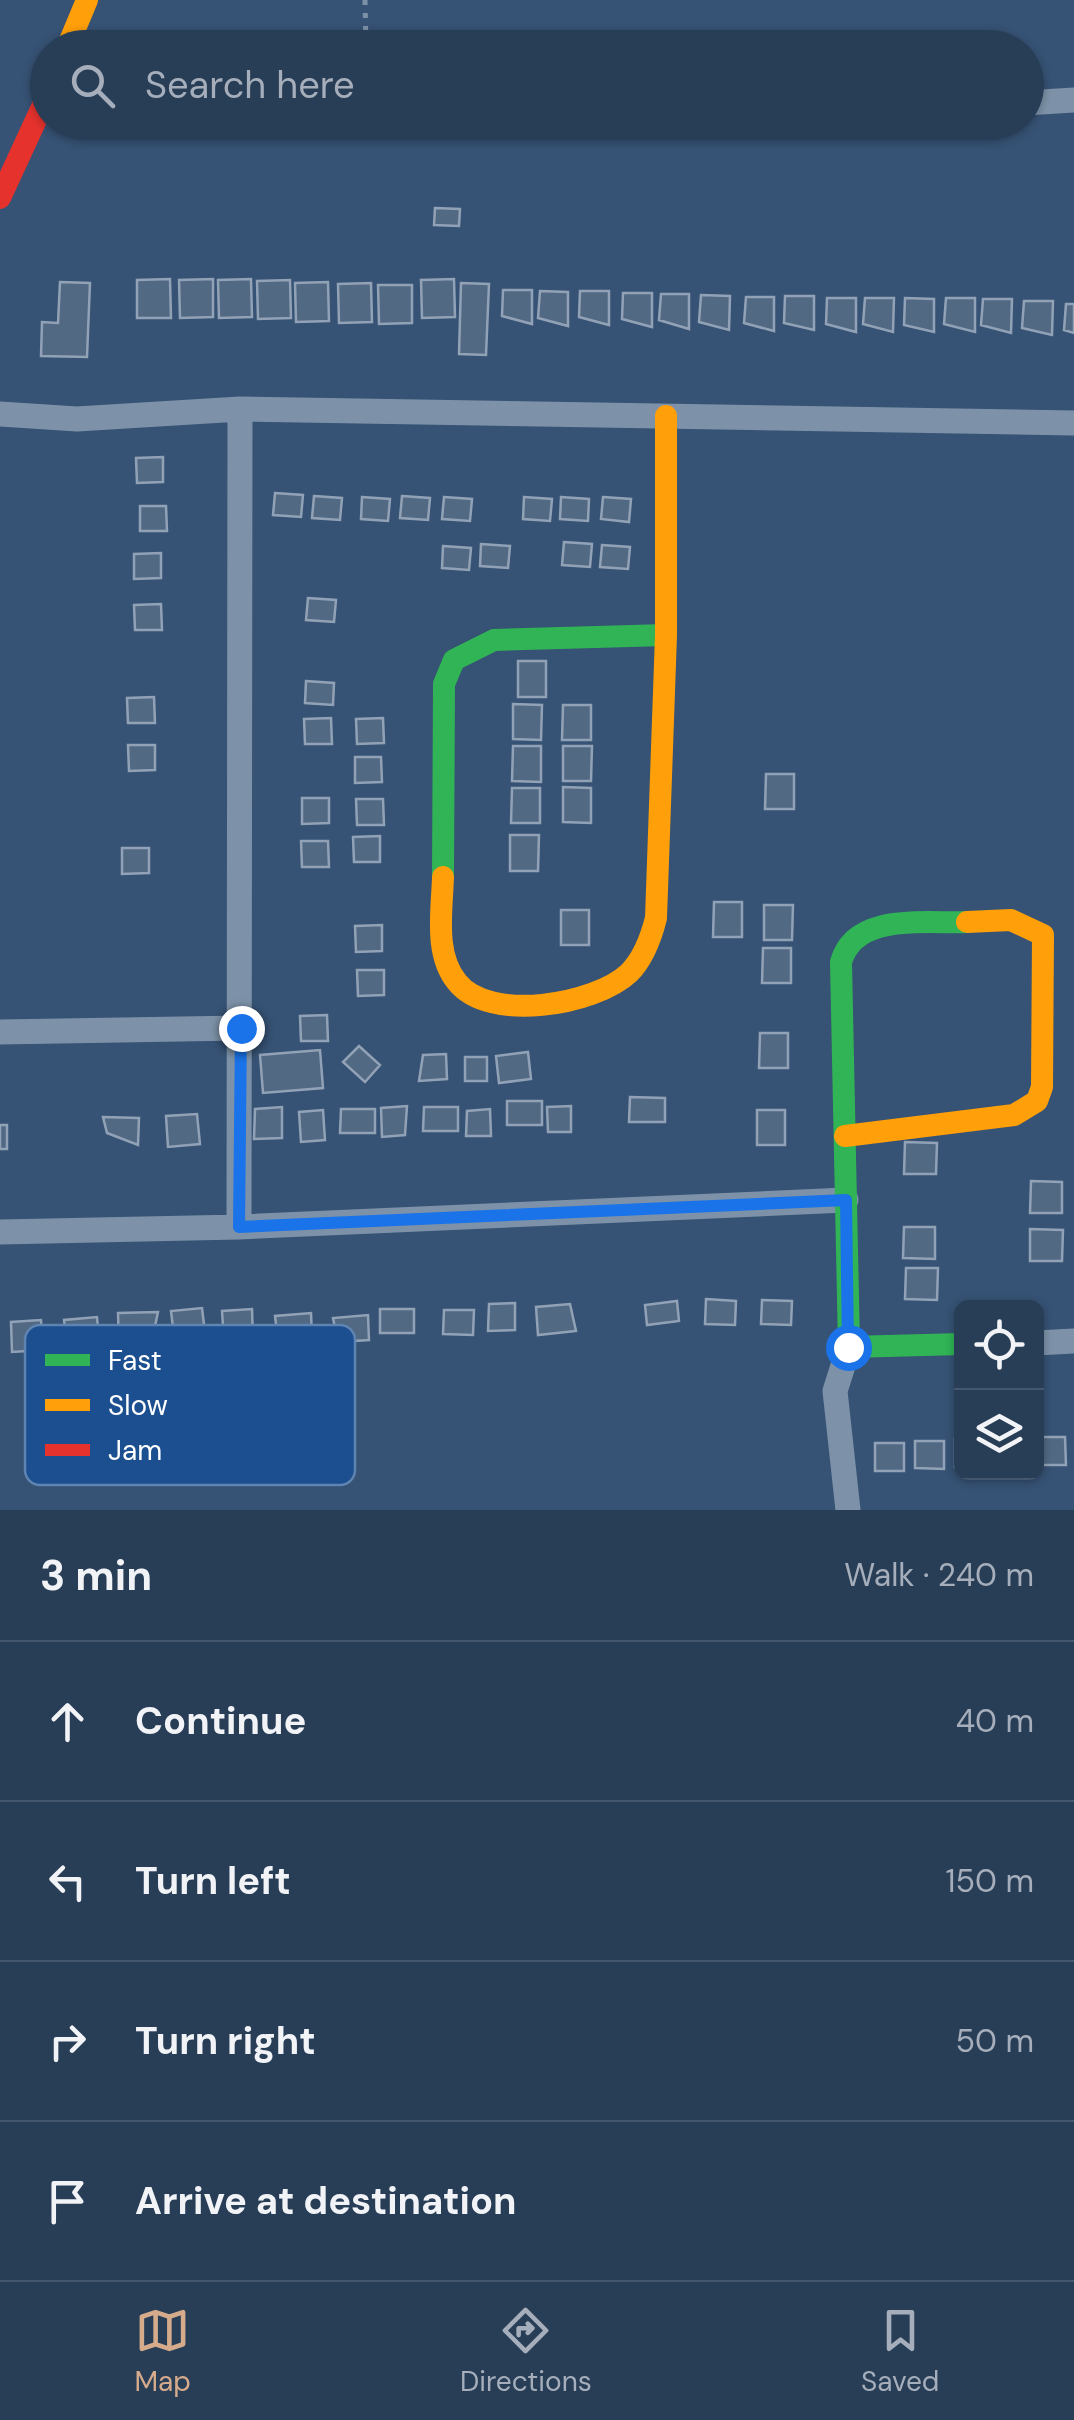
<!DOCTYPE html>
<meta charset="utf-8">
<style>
body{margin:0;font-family:"DM Sans",sans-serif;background:#30455d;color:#f1f3f6}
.controls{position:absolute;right:30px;bottom:30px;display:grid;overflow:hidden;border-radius:15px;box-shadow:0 2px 8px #0004}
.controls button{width:90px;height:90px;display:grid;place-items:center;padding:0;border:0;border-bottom:2px solid #44576d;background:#283e57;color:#f1f3f6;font:50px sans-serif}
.stop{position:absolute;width:30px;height:30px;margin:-22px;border:8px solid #1a73e8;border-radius:50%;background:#fff}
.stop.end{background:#1a73e8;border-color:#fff;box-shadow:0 2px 10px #0008}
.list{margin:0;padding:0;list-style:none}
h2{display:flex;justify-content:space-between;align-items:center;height:130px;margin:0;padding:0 40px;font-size:42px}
h2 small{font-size:32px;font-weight:400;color:#a5aeba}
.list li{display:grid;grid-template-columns:65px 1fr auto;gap:30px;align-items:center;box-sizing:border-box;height:160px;padding:0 40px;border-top:2px solid #44576d}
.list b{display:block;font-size:38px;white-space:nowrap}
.list em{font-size:32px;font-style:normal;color:#a5aeba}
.icon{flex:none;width:55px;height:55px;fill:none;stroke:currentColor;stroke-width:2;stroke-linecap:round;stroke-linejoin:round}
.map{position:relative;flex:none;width:1074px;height:1510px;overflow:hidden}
.search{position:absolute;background:#283e57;box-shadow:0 2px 8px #0004;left:30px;right:30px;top:30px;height:110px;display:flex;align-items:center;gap:25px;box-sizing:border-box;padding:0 35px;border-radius:55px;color:#a5aeba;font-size:38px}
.sheet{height:770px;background:#283e57}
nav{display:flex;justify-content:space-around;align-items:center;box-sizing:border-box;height:140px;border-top:2px solid #44576d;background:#283e57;font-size:28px;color:#a5aeba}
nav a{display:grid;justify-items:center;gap:5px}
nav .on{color:#d6ab8b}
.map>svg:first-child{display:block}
.building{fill:#526984;stroke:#92a2b6;stroke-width:2.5}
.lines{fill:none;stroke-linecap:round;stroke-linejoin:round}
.path{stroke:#7d92a8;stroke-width:5;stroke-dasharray:5 8;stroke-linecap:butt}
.street{stroke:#7d92a8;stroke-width:25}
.fast{stroke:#30b455;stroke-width:22}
.slow{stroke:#ff9f0a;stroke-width:22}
.jam{stroke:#e5322d;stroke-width:22}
.route{stroke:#1a73e8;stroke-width:12}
.key{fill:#1b4f8f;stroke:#5f84b1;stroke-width:2.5}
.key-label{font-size:28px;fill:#fff}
</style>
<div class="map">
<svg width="1074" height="1510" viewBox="0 0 1074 1510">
<rect width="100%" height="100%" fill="#365274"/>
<path class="building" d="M435 208 460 209 459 226 434 225Z
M170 279 171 318H137V280Z
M213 279V317L180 318 179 280Z
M251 279 252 317 219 318 218 280Z
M454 279 455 317 422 318 421 280Z
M290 280 291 318 258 319 257 281Z
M60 282 90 283 87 357 41 356 42 322 58 323Z
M328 282 329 321 296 322 295 283Z
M371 283 372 322 339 323 338 284Z
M461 283 489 284 486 355 459 354Z
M378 285H412V323L379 324Z
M503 290H532V324L502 316Z
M540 291 568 292V326L538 318Z
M580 291H609V325L579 317Z
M623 293H652V327L622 319Z
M661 294H689V329L659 320Z
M701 295 730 296 729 330 699 322Z
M785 296H814V330L784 323Z
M746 297H774V331L744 323Z
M827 298H856V332L826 324Z
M865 298H894L893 332 863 324Z
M905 298 934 299V332L904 325Z
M946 298H975V332L944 324Z
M983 299H1012L1011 333 981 325Z
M1024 301H1053L1052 335 1022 328Z
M1066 304H1074V333L1064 330Z
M163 457V482L137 483 136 458Z
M275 493 303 495 301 517 273 515Z
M314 496 342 498 340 520 312 518Z
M402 496 430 498 428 520 400 518Z
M362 497 390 499 388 521 361 519Z
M444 497 472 499 470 521 442 519Z
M524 497 552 499 550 521 523 519Z
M561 497 589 499 588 521 560 519Z
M603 497 631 499 629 522 601 519Z
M140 506H166L167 531H140Z
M564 542 592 544 590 567 562 565Z
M481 544 510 546 508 568 480 566Z
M602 545 630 547 628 569 600 567Z
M443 546 471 548 469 570 442 568Z
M161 553V578L134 579V554Z
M308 598 336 600 334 622 306 620Z
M161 604 162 630H135L134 605Z
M518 661H546V697H518Z
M306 681 334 683 333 705 305 703Z
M154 697 155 723H128L127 698Z
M513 704 542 705 541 740 513 739Z
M563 705H591V740H562Z
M331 718 332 744H305L304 719Z
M383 718 384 743 357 744 356 719Z
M128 745H155V770L129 771Z
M513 746H541V782L512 781Z
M563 746H592L591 781H563Z
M355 757H381L382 782 355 783Z
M766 774H794V809H765Z
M563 787 591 788V823L563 822Z
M512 788H540V823H511Z
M302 798H329V823L302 824Z
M356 799H383L384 825H357Z
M510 835H539L538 871H510Z
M380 836V862H354L353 837Z
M301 841H328L329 867H302Z
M122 848H149V873L122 874Z
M714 902H742V937H713Z
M764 905H793L792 940H764Z
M561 910H589V945H561Z
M382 925V951L356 952 355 926Z
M763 948H791V983H762Z
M357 970H384V995L358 996Z
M327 1015 328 1041H301L300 1016Z
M760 1033H788V1068H759Z
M359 1046 380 1065 365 1082 343 1062Z
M320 1050 323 1088 263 1093 260 1055Z
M528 1052 531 1079 499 1083 496 1056Z
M446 1054 447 1079 419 1081 423 1055Z
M465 1057H487V1081H465Z
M630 1097 665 1098V1122H629Z
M507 1101H542V1125H507Z
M407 1106 405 1135 382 1137 381 1108Z
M571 1106V1132H548L547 1107Z
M282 1107V1138L254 1139 255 1109Z
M424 1107H458V1131H423Z
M341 1109H375V1133H340Z
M490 1109 491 1136H466L467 1111Z
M323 1110 325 1140 301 1142 299 1112Z
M757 1110H785V1145H757Z
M197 1114 200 1144 168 1147 166 1116Z
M103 1117 139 1118 138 1145 107 1133Z
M0 1125H7V1149H0Z
M905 1142 937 1143 936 1174H904Z
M1031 1181 1062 1182V1213H1030Z
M904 1227H935V1259L903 1258Z
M1030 1229 1063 1230 1062 1261H1030Z
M906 1268H938L937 1300 905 1299Z
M706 1299 736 1301 735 1325 705 1324Z
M762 1300 792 1301 791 1325 761 1324Z
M677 1301 679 1321 647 1325 645 1305Z
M515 1303V1330L488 1331 489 1304Z
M570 1304 576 1331 538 1335 536 1307Z
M202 1308 206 1341 175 1345 171 1311Z
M252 1309 253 1339 224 1341 222 1311Z
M380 1309H414V1333H380Z
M444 1310H474L473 1335 443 1334Z
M158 1312 151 1345 119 1346 118 1313Z
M311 1313 312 1338 278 1341 275 1316Z
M368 1315 369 1340 338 1342 333 1318Z
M97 1317 99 1342 67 1345 64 1320Z
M41 1320 43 1350 12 1352 11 1322Z
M1037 1437H1065L1066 1465H1037Z
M955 1439H962V1467H955Z
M915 1441H944V1469L915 1468Z
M875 1443H904V1471H875Z"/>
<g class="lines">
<path class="path" d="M365 0 366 48"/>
<path class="street" d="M1026 103 1074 100
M0 414 77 419 240 409 1074 423
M0 1032 241 1028
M239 1227 240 409
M0 1232 239 1227 846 1200
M1036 1343 1074 1341
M848 1510 835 1391 849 1347"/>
<path class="fast" d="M443 877 444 684 454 660 494 640 666 635
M962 1344 849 1347 841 962C855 912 925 924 967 922"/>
<path class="slow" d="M67 48 87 0
M443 877C442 911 434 954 457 982 489 1023 595 1005 629 973 644 958 651 938 656 918L666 635V416
M845 1136 1014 1115 1037 1101 1042 1087 1043 935 1011 920 967 922"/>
<path class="jam" d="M0 198 48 94"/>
</g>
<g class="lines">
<path class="route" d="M241 1028 239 1227 846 1200 848 1347"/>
</g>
<rect x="25" y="1325" width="330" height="160" rx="15" class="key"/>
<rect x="45" y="1354" width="45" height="12" fill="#30b455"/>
<rect x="45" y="1399" width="45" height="12" fill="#ff9f0a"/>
<rect x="45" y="1444" width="45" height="12" fill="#e5322d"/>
<g class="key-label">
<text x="108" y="1370">Fast</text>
<text x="108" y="1415">Slow</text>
<text x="108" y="1460">Jam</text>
</g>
</svg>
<div class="controls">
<button><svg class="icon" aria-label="locate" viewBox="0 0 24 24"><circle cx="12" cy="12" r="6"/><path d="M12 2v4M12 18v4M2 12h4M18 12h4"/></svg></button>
<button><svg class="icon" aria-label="layers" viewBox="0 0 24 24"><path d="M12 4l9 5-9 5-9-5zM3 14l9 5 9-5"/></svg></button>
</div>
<div class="stop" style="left:848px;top:1347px"></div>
<div class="stop end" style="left:241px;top:1028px"></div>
<div class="search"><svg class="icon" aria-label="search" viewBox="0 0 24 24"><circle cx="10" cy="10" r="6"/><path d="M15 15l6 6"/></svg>Search here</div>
</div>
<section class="sheet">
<h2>3 min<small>Walk · 240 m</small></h2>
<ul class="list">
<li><svg class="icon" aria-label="ahead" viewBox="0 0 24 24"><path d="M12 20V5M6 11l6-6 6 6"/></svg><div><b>Continue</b></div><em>40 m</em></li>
<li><svg class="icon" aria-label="left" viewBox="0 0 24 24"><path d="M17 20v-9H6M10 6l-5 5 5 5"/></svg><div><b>Turn left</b></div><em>150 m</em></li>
<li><svg class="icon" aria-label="right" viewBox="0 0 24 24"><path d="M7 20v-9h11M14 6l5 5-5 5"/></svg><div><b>Turn right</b></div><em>50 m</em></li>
<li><svg class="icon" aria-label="arrive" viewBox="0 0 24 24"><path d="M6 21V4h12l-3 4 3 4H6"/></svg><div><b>Arrive at destination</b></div></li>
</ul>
</section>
<nav>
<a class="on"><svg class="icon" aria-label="map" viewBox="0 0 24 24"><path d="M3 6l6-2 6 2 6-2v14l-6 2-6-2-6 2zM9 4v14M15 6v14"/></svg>Map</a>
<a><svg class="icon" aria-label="directions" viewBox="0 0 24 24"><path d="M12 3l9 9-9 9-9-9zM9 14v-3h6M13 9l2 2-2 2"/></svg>Directions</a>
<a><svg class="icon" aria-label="saved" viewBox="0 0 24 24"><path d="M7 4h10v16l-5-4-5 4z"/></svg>Saved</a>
</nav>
